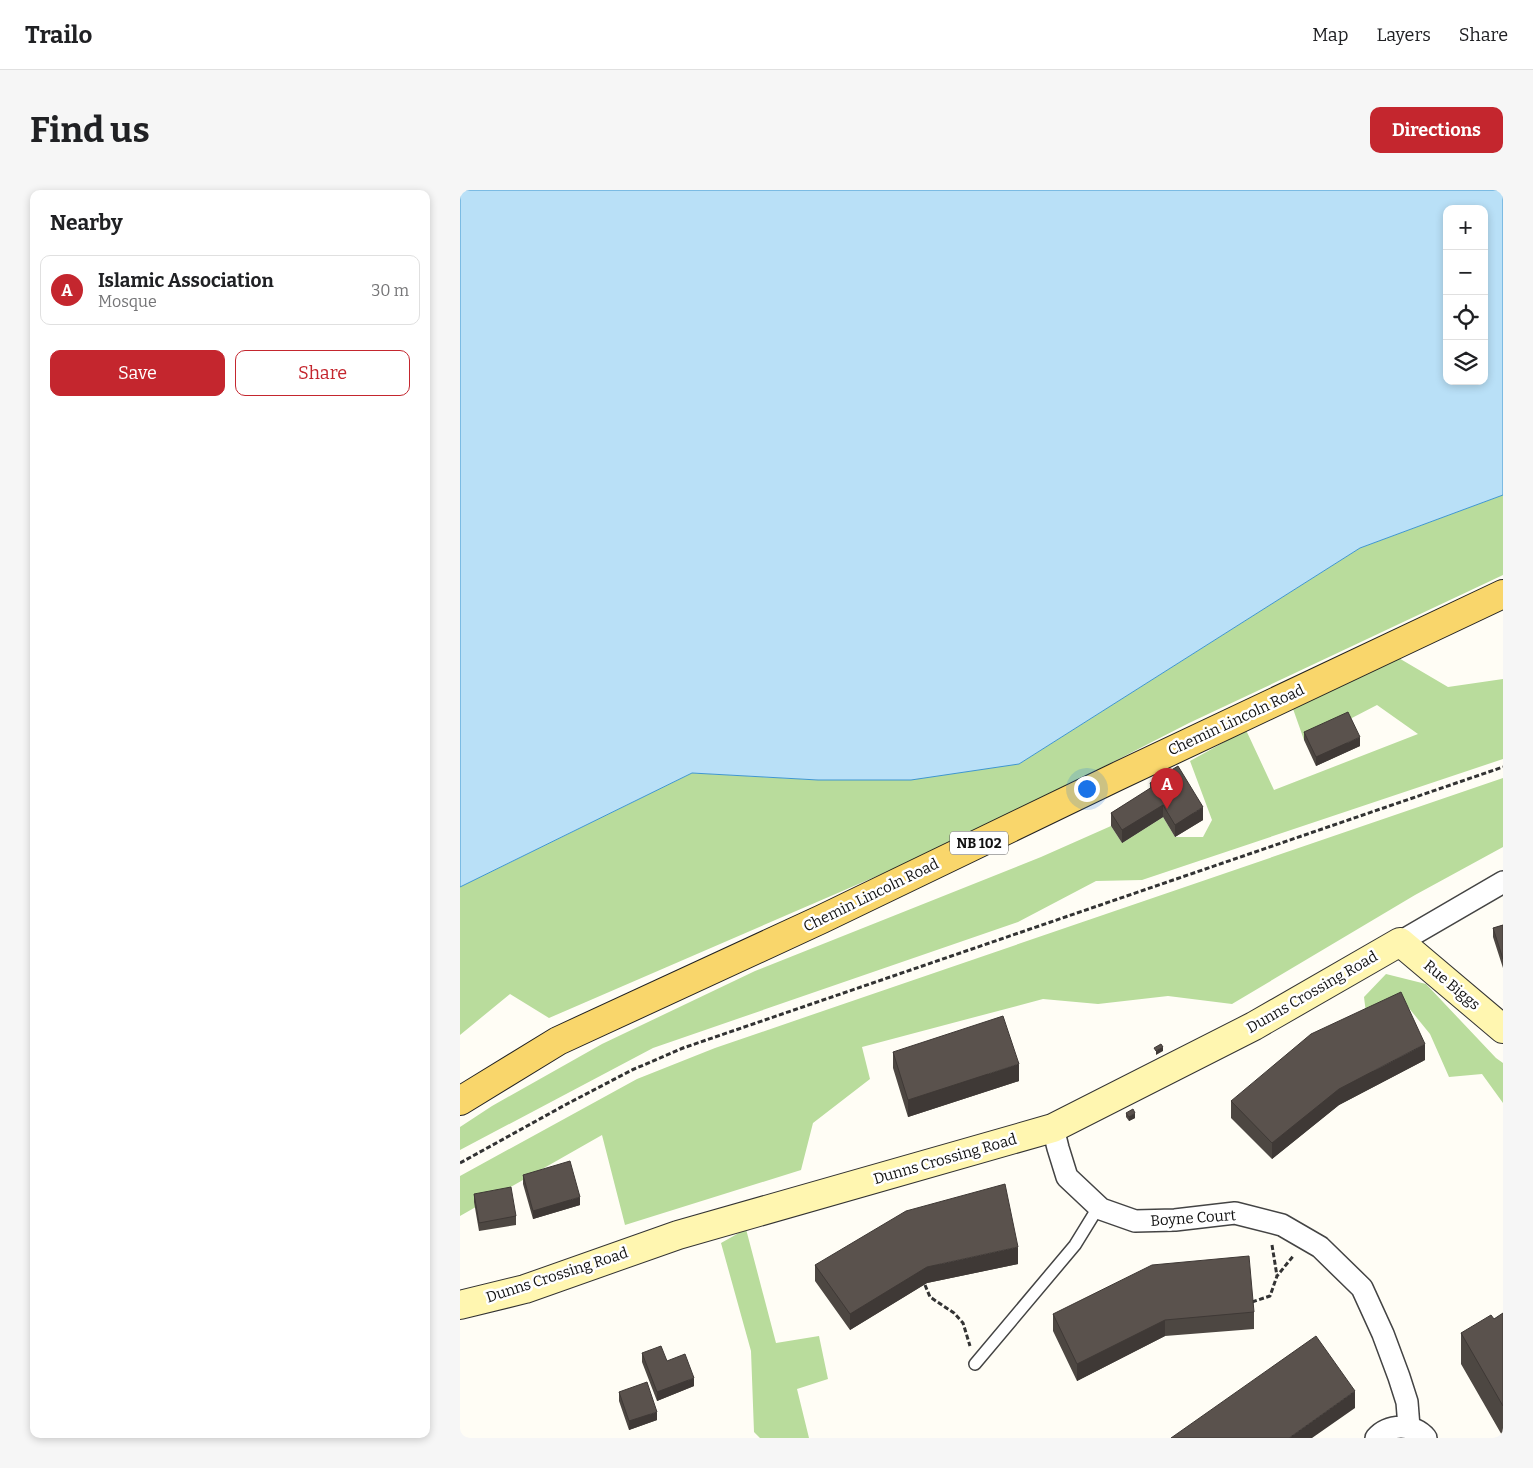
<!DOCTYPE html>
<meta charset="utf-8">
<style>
body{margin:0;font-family:Bitter,serif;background:#f6f6f6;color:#202124}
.controls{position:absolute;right:15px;top:15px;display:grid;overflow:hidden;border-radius:10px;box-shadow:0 2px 8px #0003}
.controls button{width:45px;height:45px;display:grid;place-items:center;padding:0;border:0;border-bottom:1px solid #e0e0e0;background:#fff;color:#202124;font:25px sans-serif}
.you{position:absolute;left:626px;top:598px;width:18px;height:18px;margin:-12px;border:4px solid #fff;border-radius:50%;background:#1a73e8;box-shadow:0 0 0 8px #1a73e833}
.badge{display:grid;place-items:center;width:32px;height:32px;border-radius:50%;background:#c4262e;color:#fff;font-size:16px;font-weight:700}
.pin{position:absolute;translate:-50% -41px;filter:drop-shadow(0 1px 2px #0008)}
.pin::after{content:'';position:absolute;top:26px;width:18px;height:15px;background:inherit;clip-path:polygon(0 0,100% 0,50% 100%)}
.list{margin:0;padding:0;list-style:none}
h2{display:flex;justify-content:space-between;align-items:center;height:65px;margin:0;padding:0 20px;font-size:21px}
h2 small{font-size:16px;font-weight:400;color:#757577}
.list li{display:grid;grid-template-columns:32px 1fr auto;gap:15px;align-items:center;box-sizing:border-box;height:70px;margin:0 10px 10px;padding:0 10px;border:1px solid #e0e0e0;border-radius:10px}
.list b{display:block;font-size:19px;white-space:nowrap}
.list p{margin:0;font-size:16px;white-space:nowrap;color:#757577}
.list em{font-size:16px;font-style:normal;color:#757577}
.actions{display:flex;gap:10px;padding:15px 20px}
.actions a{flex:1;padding:11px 0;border:1px solid #c4262e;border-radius:10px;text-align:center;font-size:18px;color:#c4262e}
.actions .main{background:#c4262e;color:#fff}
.icon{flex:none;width:28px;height:28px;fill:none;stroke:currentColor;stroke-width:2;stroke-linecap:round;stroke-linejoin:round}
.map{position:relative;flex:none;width:1043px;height:1248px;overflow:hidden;border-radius:10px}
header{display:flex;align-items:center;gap:30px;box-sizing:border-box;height:70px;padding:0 25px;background:#fff;border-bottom:1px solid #e0e0e0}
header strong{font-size:24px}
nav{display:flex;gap:28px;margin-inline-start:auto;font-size:18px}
.intro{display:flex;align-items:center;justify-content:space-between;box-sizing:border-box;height:120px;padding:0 30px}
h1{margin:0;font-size:35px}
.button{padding:12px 22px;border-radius:10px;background:#c4262e;color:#fff;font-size:18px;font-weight:700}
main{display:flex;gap:30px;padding:0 30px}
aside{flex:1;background:#fff;border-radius:10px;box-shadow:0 2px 8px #0003}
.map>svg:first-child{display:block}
.forest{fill:#b9dc9c}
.water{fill:#b9e0f7;stroke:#3f96cf;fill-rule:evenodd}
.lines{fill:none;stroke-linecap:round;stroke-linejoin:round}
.lane-casing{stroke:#444;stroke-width:14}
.street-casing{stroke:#444;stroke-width:24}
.secondary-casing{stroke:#333;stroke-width:30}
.primary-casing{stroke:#222;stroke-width:30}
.path{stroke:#333;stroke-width:3;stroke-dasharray:5 2.5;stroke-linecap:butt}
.lane{stroke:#fff;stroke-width:11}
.street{stroke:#fff;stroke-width:21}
.secondary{stroke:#fff6b0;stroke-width:28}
.primary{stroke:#f9d66b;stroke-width:28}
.wall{fill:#4d4742}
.shaded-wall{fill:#3f3936}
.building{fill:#5a524d;stroke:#3f3936}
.labels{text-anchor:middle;stroke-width:5;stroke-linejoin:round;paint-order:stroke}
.shield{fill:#fff;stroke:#585858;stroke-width:1}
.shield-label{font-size:14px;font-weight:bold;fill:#111}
.street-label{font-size:15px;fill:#111;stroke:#fff}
</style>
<header>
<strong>Trailo</strong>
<nav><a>Map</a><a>Layers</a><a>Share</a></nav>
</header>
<div class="intro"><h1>Find us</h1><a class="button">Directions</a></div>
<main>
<aside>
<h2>Nearby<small></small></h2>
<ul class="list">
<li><span class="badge">A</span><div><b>Islamic Association</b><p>Mosque</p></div><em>30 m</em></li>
</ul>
<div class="actions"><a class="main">Save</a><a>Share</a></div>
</aside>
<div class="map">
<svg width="1043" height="1248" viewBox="0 0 1043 1248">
<rect width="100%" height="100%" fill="#fffdf5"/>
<path class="forest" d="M1043 305V385L729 533 505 648 89 828 50 804 0 845V697L232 583 358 590 559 574 900 358Z
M937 467 988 497 1043 489V569L682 690 636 691 558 732 193 858 0 960V937L32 916 142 854 295 781 581 667 651 636 662 653 703 627 715 647H743L752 630 730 571 786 540 814 600 958 544 917 515 888 530 844 550 832 516Z
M1043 588V657L955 705 772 814 708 806 638 814 583 809 402 857 410 889 353 933 341 980 165 1035 142 945 0 1026V986L177 889 255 858Z
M926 784 966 794 1036 868 1043 873V913L1022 884 989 887 970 844 948 817 906 823 904 807Z
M286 1039 316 1153 359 1146 368 1189 337 1199 349 1248H300L294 1242 291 1161 261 1053Z"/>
<path class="water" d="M0 0H1043V305L900 358 559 574 451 590H358L232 583 0 697ZM987 19H1024V191H987Z"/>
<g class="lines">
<defs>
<path id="lane" d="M515 1174 615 1055 639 1016"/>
<path id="street" d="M940 752 1043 692
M593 938 598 958 607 987 641 1019 675 1031 715 1030 775 1023 822 1035 860 1057 902 1098 923 1144 939 1187 947 1212 949 1237
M916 1248C928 1234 953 1233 966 1248"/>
<path id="secondary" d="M0 1115 65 1099 218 1045 593 938 794 836 940 752 1043 839"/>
<path id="primary" d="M0 911 98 851 362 729 656 587 1043 404"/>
</defs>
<use href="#lane" class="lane-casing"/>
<use href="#street" class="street-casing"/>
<use href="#secondary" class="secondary-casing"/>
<use href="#primary" class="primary-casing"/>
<path class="path" d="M0 973 105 915 172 880 223 858 1043 577
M812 1055 817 1086
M465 1095 470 1107 494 1123 503 1133 510 1156
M792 1112 810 1106 817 1086 834 1065"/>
<use href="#lane" class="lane"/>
<use href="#street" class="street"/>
<use href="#secondary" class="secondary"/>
<use href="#primary" class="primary"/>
</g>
<path class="wall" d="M844 542 900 556 856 576 844 550Z
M690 593 743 630 715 647 703 627 662 653 651 636V623L690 599Z
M1043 735V778L1033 747V738Z
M433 862 559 891 448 927 433 878Z
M965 870 879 915 812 969 771 928V911Z
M666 923 675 928 669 931 666 927Z
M63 985 120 1015 73 1029 63 994Z
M14 1004 56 1026V1035L19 1041 14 1012Z
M558 1074 467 1093 390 1140 355 1091V1075Z
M794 1122V1139L705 1146 617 1191 593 1141V1124Z
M1043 1123V1247L1001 1174V1143L1034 1129Z
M182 1163 207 1171 234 1196 197 1211 182 1172Z
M159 1202 197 1230 169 1240 159 1211Z"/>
<path class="shaded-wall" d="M900 547V556L856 576V567Z
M703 615V627L662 653V640Z
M743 617V630L715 647V635Z
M965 854V870L879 915 812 969V953L879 899Z
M703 857V861L696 865V861Z
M559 874V891L448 927V910Z
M675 923V928L669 931V927Z
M120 1007V1015L73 1029V1021Z
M558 1057V1074L467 1093 390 1140V1124L467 1077Z
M705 1130V1146L617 1191V1174Z
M234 1188V1196L197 1211V1202Z
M895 1201V1218L852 1248H829Z
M197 1222V1230L169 1240V1231Z"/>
<path class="building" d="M888 522 900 547 856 567 844 542Z
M718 576 743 617 715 635 703 615 662 640 651 623 692 597 690 593Z
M1043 735V769L1033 738Z
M941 802 965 854 879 899 812 953 771 911 851 844Z
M543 826 559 874 448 910 433 862Z
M701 854 703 857 696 861 694 858Z
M673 919 675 923 669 927 666 923Z
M110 971 120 1007 73 1021 63 985Z
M545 994 558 1057 467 1077 390 1124 355 1075 446 1021Z
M51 997 56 1026 19 1033 14 1004Z
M789 1066 794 1122 705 1130 617 1174 593 1124 692 1075Z
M1043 1123V1216L1001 1143 1031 1125 1034 1129Z
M856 1146 895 1201 829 1248H711Z
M201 1156 207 1171 225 1164 234 1188 197 1202 182 1163Z
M187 1192 197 1222 169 1231 159 1202Z"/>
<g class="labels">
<rect class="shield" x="490" y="641.5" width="58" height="23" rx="4"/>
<g class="shield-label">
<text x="519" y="658">NB 102</text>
</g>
<g class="street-label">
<text transform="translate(776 530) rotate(-25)" y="5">Chemin Lincoln Road</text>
<text transform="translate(411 705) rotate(-26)" y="5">Chemin Lincoln Road</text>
<text transform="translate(992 795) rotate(40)" y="5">Rue Biggs</text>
<text transform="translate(852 802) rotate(-30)" y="5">Dunns Crossing Road</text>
<text transform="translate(485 969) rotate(-16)" y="5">Dunns Crossing Road</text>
<text transform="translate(733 1028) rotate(-4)" y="5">Boyne Court</text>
<text transform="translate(97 1085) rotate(-18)" y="5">Dunns Crossing Road</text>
</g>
</g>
</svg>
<div class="controls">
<button>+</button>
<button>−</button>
<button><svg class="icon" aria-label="locate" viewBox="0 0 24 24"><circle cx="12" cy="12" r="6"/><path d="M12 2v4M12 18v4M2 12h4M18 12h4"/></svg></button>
<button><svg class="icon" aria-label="layers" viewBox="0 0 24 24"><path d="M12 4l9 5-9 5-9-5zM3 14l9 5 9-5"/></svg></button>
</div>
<div class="you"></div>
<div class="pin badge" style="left:707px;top:619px">A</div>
</div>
</main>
